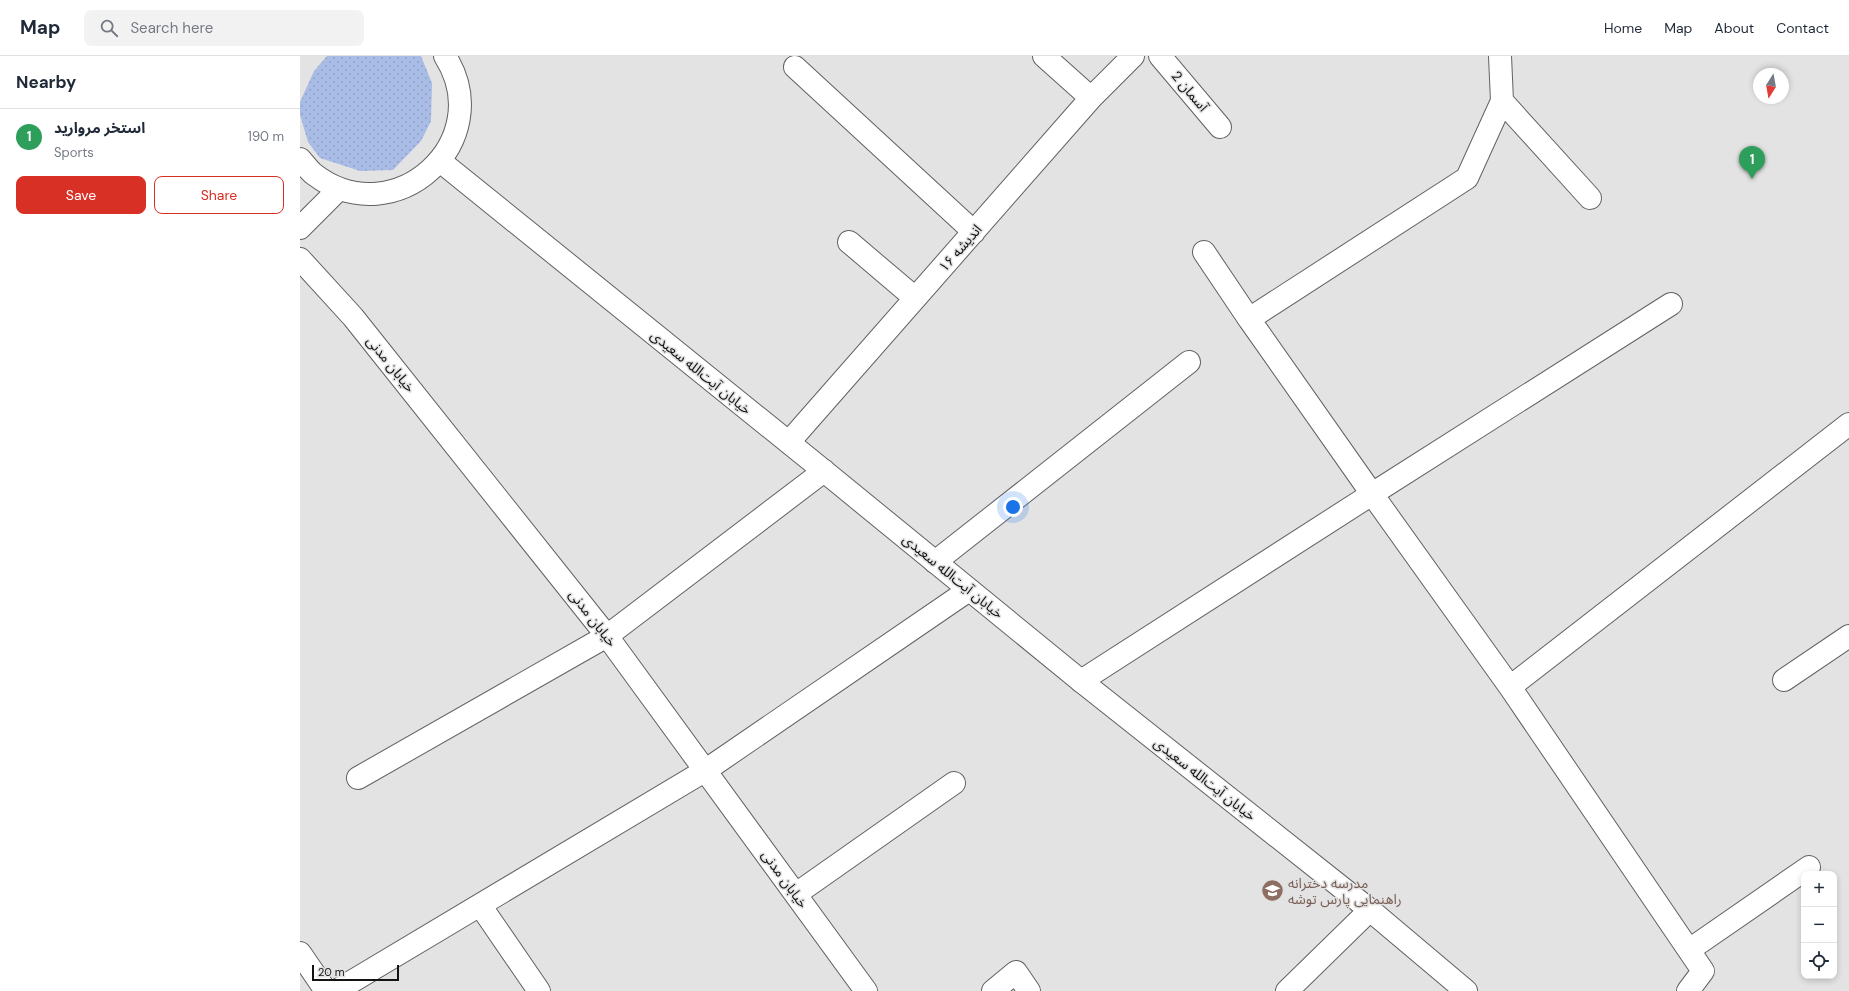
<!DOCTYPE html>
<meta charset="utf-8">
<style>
body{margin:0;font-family:"DM Sans","Noto Sans Arabic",sans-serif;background:#f2f2f3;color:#1f2937}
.controls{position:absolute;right:12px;bottom:12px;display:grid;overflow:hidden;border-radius:8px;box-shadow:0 2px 6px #0003}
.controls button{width:36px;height:36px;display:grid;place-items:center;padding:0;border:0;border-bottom:1px solid #e0e1e3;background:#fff;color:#1f2937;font:20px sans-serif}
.compass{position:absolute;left:1453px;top:12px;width:36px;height:36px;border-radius:50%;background:#fff;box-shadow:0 2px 6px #0003;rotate:191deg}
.scale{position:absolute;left:12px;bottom:10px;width:87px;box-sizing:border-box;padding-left:4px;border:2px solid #131314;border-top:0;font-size:11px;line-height:14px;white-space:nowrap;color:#131314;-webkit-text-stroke:3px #e3e3e4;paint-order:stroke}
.you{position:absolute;left:713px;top:451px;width:14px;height:14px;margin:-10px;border:3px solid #fff;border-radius:50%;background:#1a73e8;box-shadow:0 0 0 6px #1a73e833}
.badge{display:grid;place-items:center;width:26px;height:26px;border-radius:50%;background:#d93025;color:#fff;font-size:13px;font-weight:700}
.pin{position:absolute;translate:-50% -33px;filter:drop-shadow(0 1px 2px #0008)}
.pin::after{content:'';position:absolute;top:21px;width:14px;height:12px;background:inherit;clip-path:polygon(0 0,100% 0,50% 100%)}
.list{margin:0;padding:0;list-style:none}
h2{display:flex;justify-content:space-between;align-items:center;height:52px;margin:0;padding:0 16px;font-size:17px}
h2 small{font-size:13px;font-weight:400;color:#747a83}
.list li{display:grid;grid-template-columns:26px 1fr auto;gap:12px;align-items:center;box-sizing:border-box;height:56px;padding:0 16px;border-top:1px solid #e0e1e3}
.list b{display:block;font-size:15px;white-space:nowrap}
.list p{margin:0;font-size:13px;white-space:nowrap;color:#747a83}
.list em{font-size:13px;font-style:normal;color:#747a83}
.actions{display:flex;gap:8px;padding:12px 16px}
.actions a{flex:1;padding:9px 0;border:1px solid #d93025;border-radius:8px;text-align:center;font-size:14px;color:#d93025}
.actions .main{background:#d93025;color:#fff}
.icon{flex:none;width:22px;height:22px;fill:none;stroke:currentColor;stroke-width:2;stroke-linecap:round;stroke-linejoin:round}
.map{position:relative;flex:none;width:1549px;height:935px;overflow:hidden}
header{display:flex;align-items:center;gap:24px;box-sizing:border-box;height:56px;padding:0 20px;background:#fff;border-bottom:1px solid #e0e1e3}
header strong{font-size:19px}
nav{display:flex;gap:22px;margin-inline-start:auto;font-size:14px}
.search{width:280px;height:36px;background:#f2f2f3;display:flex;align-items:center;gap:10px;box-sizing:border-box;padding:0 14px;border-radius:8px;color:#747a83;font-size:15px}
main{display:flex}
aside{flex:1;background:#fff}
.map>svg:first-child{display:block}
.grass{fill:url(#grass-dots)}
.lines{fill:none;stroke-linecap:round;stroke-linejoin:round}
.minor-casing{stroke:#606162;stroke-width:24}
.tertiary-casing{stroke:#606162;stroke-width:24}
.secondary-casing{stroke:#606162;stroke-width:24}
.minor{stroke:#fff;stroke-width:22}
.tertiary{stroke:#fff;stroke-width:22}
.secondary{stroke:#fff;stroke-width:22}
.labels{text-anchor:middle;stroke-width:3;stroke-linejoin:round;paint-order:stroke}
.street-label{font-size:14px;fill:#131314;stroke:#e3e3e4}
.education-label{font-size:14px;fill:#785e54;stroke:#e3e3e4;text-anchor:start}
</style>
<header>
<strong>Map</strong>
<div class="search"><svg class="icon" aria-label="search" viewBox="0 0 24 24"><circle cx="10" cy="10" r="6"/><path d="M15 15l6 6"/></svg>Search here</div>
<nav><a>Home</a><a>Map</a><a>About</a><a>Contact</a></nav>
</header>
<main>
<aside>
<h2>Nearby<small></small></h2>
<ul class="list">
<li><span class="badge" style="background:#2e9e5b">1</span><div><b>استخر مروارید</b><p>Sports</p></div><em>190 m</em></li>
</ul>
<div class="actions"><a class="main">Save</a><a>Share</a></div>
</aside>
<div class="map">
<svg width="1549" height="935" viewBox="0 0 1549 935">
<defs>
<pattern id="grass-dots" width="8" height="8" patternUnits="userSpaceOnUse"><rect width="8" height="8" fill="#a9bce6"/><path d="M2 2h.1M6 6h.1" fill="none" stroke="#91a1c4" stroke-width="1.8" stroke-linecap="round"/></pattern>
</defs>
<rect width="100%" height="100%" fill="#e3e3e4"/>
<path class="grass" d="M27 0H121L132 27 131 65 121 85 93 114 60 115 20 102 8 86 0 59V46L14 15Z"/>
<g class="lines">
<defs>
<path id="minor" d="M744 0 791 42
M860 0 920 71
M495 11 674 176
M1202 45 1290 142
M549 186 615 242
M904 196 949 263
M0 203 53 261 307 580 566 935
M1371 248 1072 438 1210 631 1403 915 1388 935
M489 386 791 42 833 0
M635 506 889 306
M1484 624 1549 580
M781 625 1072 438 949 263 1167 122 1202 45 1200 0
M1210 631 1549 368
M58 722 307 580 524 415
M496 838 654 727
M180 849 239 935
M1389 894 1509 811
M0 897 26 935
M36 935 406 714 669 534
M693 935 716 916 729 935
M987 935 1070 854"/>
<path id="tertiary" d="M0 172 39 133"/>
<path id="secondary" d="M0 103C5 108 9 115 15 119 95 179 199 85 145 0
M140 105 524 415 781 625 1070 854 1166 935"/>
</defs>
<use href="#minor" class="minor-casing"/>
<use href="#tertiary" class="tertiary-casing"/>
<use href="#secondary" class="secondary-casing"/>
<use href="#minor" class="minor"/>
<use href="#tertiary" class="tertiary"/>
<use href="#secondary" class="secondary"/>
</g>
<defs>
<symbol id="school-disc" viewBox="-11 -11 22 22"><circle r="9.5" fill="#8d6e63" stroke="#e3e3e4"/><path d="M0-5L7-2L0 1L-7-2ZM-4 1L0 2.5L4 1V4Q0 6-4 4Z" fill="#fff"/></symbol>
</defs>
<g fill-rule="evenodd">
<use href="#school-disc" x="960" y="822" width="25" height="25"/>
</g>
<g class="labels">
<g class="street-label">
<text transform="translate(890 35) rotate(50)" y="5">آسمان 2</text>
<text transform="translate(660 192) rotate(-49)" y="5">اندیشه ۱۶</text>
<text transform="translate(91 308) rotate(51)" y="5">خیابان مدنی</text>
<text transform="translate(401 316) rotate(39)" y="5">خیابان آیت‌الله سعیدی</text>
<text transform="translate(653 520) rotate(39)" y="5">خیابان آیت‌الله سعیدی</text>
<text transform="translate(293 562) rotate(52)" y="5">خیابان مدنی</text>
<text transform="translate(905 723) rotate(38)" y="5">خیابان آیت‌الله سعیدی</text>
<text transform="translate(485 823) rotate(54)" y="5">خیابان مدنی</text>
</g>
<g class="education-label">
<text x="988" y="832">مدرسه دخترانه<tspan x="988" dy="16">راهنمایی پارس توشه</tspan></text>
</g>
</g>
</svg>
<div class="controls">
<button>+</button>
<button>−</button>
<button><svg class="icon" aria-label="locate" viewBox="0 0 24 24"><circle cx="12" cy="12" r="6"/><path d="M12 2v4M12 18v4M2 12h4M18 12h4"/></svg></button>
</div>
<svg class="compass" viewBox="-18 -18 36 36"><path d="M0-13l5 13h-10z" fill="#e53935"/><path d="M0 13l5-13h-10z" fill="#747a83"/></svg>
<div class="scale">20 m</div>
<div class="you"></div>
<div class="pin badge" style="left:1452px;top:123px;background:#2e9e5b">1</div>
</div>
</main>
